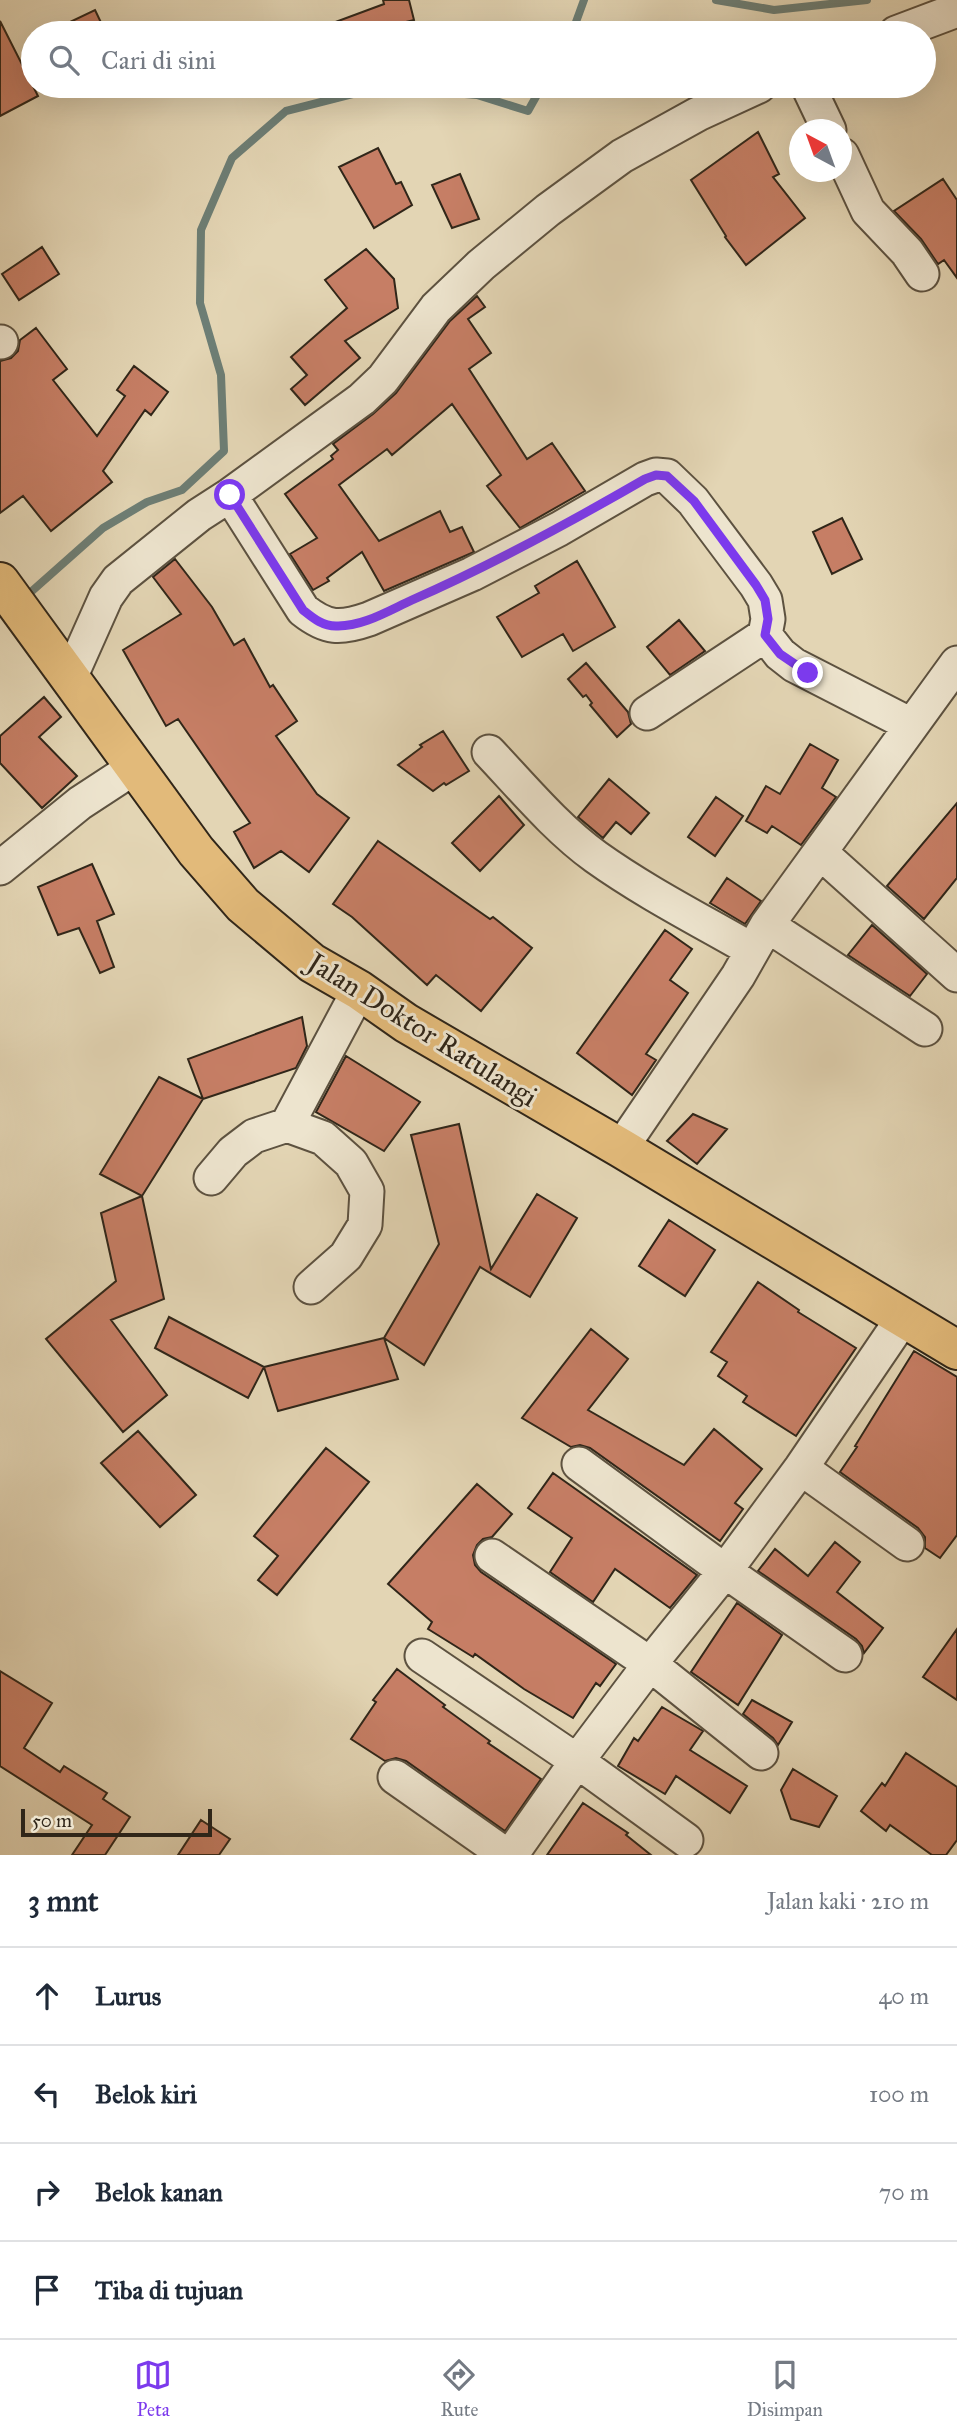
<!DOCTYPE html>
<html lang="id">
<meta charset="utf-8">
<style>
body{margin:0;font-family:"IM FELL Great Primer",serif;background:#f2f2f3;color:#1f2937}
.compass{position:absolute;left:789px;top:119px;width:63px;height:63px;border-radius:50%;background:#fff;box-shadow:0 7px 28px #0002;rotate:319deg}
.scale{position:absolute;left:21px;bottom:18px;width:191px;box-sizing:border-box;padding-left:7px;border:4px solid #302619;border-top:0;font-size:19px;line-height:24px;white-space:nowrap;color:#302619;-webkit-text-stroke:5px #ede4ce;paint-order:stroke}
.stop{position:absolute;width:21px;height:21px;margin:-16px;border:5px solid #7c3aed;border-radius:50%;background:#fff}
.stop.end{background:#7c3aed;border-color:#fff;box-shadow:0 2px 7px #0008}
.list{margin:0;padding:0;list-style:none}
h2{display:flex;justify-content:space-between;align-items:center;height:91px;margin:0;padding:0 28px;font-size:30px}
h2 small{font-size:23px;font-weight:400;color:#747a83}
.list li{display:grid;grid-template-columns:46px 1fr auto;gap:21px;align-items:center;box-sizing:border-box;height:98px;padding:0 28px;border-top:2px solid #e0e1e3}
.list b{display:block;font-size:26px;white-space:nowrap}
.list em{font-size:23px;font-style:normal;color:#747a83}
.icon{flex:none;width:38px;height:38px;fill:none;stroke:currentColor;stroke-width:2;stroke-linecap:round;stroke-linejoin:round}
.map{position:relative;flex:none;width:957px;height:1855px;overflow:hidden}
.search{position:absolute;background:#fff;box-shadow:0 7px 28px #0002;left:21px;right:21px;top:21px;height:77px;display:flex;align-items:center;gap:18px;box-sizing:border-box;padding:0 24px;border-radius:38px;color:#747a83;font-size:26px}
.sheet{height:483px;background:#fff}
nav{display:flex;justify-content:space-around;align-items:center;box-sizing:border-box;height:98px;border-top:2px solid #e0e1e3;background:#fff;font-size:19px;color:#747a83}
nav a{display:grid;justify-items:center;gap:4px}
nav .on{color:#7c3aed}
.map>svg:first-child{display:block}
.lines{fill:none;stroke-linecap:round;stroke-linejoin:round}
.stream{stroke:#6d7e75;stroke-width:8}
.building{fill:#c67e65;stroke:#302619;stroke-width:2}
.minor-casing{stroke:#5d5240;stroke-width:37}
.highway-casing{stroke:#302619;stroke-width:42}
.minor{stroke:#ede4ce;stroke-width:33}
.highway{stroke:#e2ba7a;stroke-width:38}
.route{stroke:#7c3aed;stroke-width:9}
.labels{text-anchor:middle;stroke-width:6;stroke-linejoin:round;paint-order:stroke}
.street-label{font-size:28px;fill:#302619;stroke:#ede4ce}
</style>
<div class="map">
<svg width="957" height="1855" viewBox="0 0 957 1855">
<rect width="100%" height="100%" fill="#e3d5b4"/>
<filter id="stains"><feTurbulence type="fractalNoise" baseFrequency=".00286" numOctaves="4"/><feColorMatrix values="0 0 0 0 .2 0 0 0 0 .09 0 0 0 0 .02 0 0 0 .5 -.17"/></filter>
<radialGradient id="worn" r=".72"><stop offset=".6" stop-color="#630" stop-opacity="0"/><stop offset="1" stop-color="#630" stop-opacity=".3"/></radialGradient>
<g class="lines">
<path class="stream" d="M716 0 774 10 867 0
M572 33 584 0
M23 599 103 528 147 502 182 490 224 451 221 375 200 303 201 230 232 158 286 111 380 87 477 95 528 111 542 86"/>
</g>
<path class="building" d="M383 0H409L414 20 374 30 375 33H312L311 31 384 4Z
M95 10 106 33H47Z
M0 21 38 96 0 116Z
M758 132 779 174 773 177 805 218 746 265 725 237 726 236 691 180Z
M378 148 396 184 401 182 412 205 374 228 339 167Z
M460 174 479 219 452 228 432 185Z
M943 179 957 200V278L944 260 938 264 921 239 894 211Z
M42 247 59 274 19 300 2 274Z
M366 249 394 279 398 308 345 341 360 358 305 405 291 389 307 375 291 357 347 308 325 280Z
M477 296 485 307 468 319 491 353 469 369 527 459 552 443 585 491 520 528 487 486 501 475 452 404 392 455 387 449 339 485 379 541 440 511 450 532 462 527 474 552 384 591 362 552 327 578 329 581 313 590 290 554 317 538 285 494 333 459 331 456 338 450 333 444 373 414 396 393 450 321Z
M36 328 67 369 53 380 97 436 125 396 117 390 134 366 168 392 151 415 145 410 103 471 112 482 51 531 23 496 0 513V361L11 358 18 351 20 340Z
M842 518 862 559 832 574 813 532Z
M175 559 212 607 234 645 244 639 270 687 273 685 297 721 276 736 317 794 349 818 309 872 281 851 254 868 234 832 250 823 178 719 166 726 123 650 181 614 153 577Z
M577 561 615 627 573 651 563 634 522 657 497 617 539 593 535 586Z
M679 620 705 651 670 675 647 647Z
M586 663 628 712 631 724 617 737 590 705 592 703 586 695 583 697 568 679Z
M44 697 61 717 39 737 77 776 42 808 0 763V736Z
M443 731 469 771 446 785 444 783 433 791 398 765 422 747 420 745Z
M810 744 838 760 822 788 836 797 801 845 772 826 767 833 746 821 766 786 780 794Z
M609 779 649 813 631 834 616 822 603 838 578 817Z
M499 796 524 825 480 871 452 843Z
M716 797 743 816 715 856 688 837Z
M957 803V878L924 919 887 886Z
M378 841 490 919 493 917 532 948 481 1011 436 975 427 985 352 917 333 904Z
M92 864 114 914 97 921 114 967 100 973 79 928 58 935 38 887Z
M727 878 761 901 745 924 710 903Z
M872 925 927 974 910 996 848 955Z
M665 930 692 949 670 980 688 993 646 1054 656 1060 632 1095 577 1053Z
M302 1017 307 1046 296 1068 203 1099 188 1059Z
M346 1056 420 1102 384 1151 316 1112Z
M159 1077 203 1099 142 1196 100 1174Z
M693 1114 727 1129 697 1164 667 1141Z
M459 1124 491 1269 537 1194 577 1218 530 1297 480 1267 424 1365 384 1338 439 1244 411 1135Z
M142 1196 164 1299 111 1320 167 1395 123 1432 46 1339 116 1281 101 1213Z
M669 1220 715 1250 685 1296 639 1266Z
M758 1282 799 1310 798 1312 856 1348 796 1436 743 1402 747 1396 718 1376 727 1362 711 1352Z
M169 1317 264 1367 248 1398 155 1348Z
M591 1329 628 1359 588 1410 684 1465 714 1429 762 1469 735 1503 743 1509 720 1541 590 1448 580 1445 571 1447 522 1418Z
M384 1338 398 1379 278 1411 264 1367Z
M914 1351 957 1377V1535L940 1558 925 1548V1537L918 1528 840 1472 857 1447 855 1446Z
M138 1431 196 1495 160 1527 101 1463Z
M326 1448 369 1482 277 1595 258 1580 278 1556 254 1536Z
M553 1473 697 1575 670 1608 615 1569 593 1602 550 1572 572 1538 528 1508Z
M477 1484 512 1514 492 1537 483 1539 477 1545 473 1555 475 1565 481 1572 616 1664 600 1686 596 1683 573 1718 524 1689 475 1654 473 1657 428 1629 432 1622 388 1584Z
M835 1542 860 1562 837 1592 883 1628 864 1653 862 1646 856 1639 758 1571 775 1549 808 1576Z
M737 1603 782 1635 738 1705 691 1672Z
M957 1629V1700L923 1677Z
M397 1669 445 1705 443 1707 490 1741 488 1743 541 1779 505 1831 406 1761 396 1758 385 1761 351 1739 376 1702 373 1700Z
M0 1671 52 1703 24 1748 60 1772 64 1766 107 1793 103 1799 130 1817 105 1855H72L92 1825 0 1766Z
M752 1700 792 1722 778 1745 773 1738 743 1714Z
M662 1707 703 1731 690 1750 747 1786 730 1813 676 1776 665 1794 618 1766 634 1738 638 1741Z
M906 1753 957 1787V1840L946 1855H932L890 1825 886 1831 861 1811 882 1783 885 1786Z
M793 1769 837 1796 819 1827 791 1819 781 1790Z
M583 1803 628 1833 626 1835 651 1855H547Z
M201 1820 230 1839 219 1855H178Z"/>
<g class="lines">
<defs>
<path id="minor" d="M896 33 957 10
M808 86 829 130
M842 155 868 211 907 252 922 274
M0 342H1
M230 495 303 610C327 629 340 629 369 619L472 574 559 529 645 479 656 475 667 476 693 501 756 585 765 600 768 619 765 635 780 654 794 665 911 725
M69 680 106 597 118 580 199 515 230 495 362 399 383 379 436 308 481 265 548 210 622 156 698 114 759 86
M647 713 765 635
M489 752C523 788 556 828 596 857 645 892 700 920 752 950
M821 853 957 975
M0 868 80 803 135 767
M767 925 925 1029
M287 1125 359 990
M621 1148 738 976 767 925 957 663
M211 1178 233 1152 254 1136 287 1125 323 1138 351 1163 367 1191 365 1225 346 1256 311 1287
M579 1464 725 1571 845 1655
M801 1468 907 1544
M492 1556 650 1664 761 1753
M422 1656 577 1761 686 1840
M395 1777 506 1855
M511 1855 577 1761 650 1664 725 1571 801 1468 903 1318"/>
<path id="highway" d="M0 582 196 851 243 905 312 963 359 990 406 1023 621 1148 957 1350"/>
</defs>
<use href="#minor" class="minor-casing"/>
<use href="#highway" class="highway-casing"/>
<use href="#minor" class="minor"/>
<use href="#highway" class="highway"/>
</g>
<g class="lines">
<path class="route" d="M230 495 303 610C313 618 322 626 336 626 362 627 388 611 412 600 492 565 569 523 645 479L656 475 667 476 694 501 756 585 765 600 768 619 765 635 780 654 808 673"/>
</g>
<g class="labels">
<g class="street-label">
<text transform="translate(423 1029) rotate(32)" y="10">Jalan Doktor Ratulangi</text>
</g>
</g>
<rect width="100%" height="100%" filter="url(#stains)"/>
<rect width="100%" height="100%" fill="url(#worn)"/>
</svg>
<svg class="compass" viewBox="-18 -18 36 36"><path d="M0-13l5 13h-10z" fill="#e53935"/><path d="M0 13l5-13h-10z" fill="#747a83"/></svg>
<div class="scale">50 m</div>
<div class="stop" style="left:230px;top:495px"></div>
<div class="stop end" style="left:808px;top:673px"></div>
<div class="search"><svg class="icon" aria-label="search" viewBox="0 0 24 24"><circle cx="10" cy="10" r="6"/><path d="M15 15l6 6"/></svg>Cari di sini</div>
</div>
<section class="sheet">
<h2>3 mnt<small>Jalan kaki · 210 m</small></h2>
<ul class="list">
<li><svg class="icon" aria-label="ahead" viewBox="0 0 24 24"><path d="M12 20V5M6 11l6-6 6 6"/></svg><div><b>Lurus</b></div><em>40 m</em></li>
<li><svg class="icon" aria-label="left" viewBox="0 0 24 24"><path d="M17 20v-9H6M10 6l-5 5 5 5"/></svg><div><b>Belok kiri</b></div><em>100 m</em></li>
<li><svg class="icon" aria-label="right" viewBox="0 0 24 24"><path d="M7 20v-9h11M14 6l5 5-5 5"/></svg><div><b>Belok kanan</b></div><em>70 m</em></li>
<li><svg class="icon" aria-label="arrive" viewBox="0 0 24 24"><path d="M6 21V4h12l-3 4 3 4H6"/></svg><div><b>Tiba di tujuan</b></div></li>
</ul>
</section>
<nav>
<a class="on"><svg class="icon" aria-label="map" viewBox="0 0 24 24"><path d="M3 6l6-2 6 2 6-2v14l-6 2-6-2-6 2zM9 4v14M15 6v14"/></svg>Peta</a>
<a><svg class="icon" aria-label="directions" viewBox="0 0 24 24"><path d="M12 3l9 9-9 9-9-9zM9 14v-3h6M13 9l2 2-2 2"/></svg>Rute</a>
<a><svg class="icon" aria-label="saved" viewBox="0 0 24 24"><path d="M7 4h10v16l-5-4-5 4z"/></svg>Disimpan</a>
</nav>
